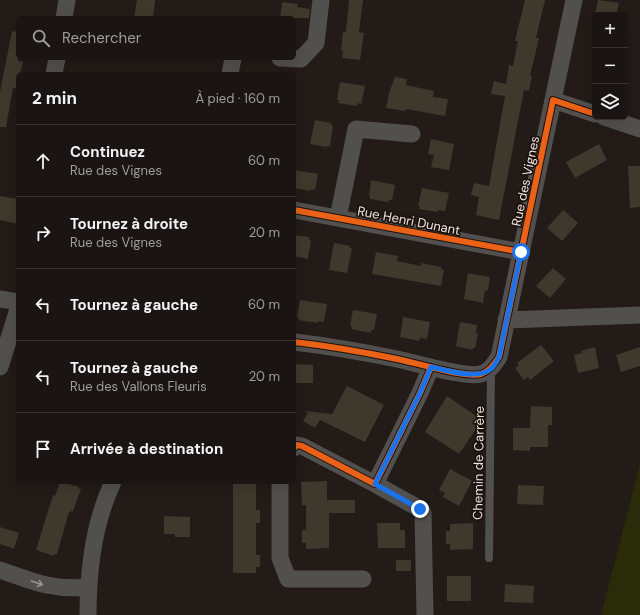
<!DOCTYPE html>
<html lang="fr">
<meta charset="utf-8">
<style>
body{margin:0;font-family:"DM Sans",sans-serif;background:#231d1b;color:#f1f3f6}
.controls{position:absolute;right:12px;top:12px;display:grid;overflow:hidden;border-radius:6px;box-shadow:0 4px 16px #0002}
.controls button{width:36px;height:36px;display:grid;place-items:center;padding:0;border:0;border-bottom:1px solid #383332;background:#1a1412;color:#f1f3f6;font:20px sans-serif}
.stop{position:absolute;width:12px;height:12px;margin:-9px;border:3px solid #1a73e8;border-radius:50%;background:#fff}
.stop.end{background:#1a73e8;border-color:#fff;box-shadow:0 1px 4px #0008}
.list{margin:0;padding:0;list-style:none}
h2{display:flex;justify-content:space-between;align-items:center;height:52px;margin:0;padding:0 16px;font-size:17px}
h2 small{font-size:13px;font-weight:400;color:#9f9e9f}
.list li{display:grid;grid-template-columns:26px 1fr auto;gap:12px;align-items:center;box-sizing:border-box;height:72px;padding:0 16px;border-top:1px solid #383332}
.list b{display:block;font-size:15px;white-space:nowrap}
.list p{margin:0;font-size:13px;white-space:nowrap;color:#9f9e9f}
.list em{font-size:13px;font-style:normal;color:#9f9e9f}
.icon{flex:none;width:22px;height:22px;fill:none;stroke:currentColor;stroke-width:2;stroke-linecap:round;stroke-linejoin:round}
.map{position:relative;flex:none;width:640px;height:615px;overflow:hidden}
.search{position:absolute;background:#1a1412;box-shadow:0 4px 16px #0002;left:16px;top:16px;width:280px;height:44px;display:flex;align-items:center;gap:10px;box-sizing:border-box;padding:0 14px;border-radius:6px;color:#9f9e9f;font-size:15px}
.panel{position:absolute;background:#1a1412;box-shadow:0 4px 16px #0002;left:16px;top:72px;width:280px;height:412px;border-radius:6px}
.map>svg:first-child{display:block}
.green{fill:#2a2b08}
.building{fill:#3f382d}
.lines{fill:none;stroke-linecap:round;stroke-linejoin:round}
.lane{stroke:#52504f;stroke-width:8}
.street{stroke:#52504f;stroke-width:17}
.cycleway-casing{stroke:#1c110b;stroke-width:8}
.cycleway{stroke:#ea6118;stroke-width:6}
.oneway{stroke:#989391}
.route{stroke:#1a73e8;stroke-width:5}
.labels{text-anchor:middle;stroke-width:3.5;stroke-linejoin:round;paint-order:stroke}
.street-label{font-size:13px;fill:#ede5e1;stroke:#1c110b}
</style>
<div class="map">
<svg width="640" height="615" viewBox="0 0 640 615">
<rect width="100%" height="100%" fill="#221b18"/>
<path class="green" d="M640 464V615H601Z"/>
<path class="building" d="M137 0H155L153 18H134Z
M349 0H363L359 32 364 33 360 60 342 58 343 51 341 50 343 32H346Z
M525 0H545L536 38H539L530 76H532L529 91 524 90 499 220 476 215 479 197 471 195 474 183 489 186 505 96 491 94 494 81 506 84 509 65 513 66 518 41H515Z
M598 0 619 3 616 15H595Z
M282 2 298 4 297 7 310 9 309 18H280Z
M12 31 18 32V61L23 62 20 74H18V89L13 88 6 127H0V92Z
M395 77 407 79 406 85 434 91 433 97 448 99 445 116 406 109 405 111 386 108 389 93Z
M340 82 365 86 361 104 358 103 357 106 338 103 339 100H337Z
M315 120 331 123V125L333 126 330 146H327V147L310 144Z
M431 139 454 144 449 170 431 167 434 155 428 154Z
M599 144 607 160 575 178 566 162Z
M628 166H640V207L630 208Z
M294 170 318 174 315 190 311 189V191L294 188Z
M371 180 395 185 392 200H389L388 202 370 199V197L369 196Z
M422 188 449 193 445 211 438 210V212L419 209 420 206H418Z
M0 196 18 199V224L0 220Z
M563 210 578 223 562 241 547 228Z
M294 235 309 237V240L311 241 308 259 294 256Z
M334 243 350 246V248H352L347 273 329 270Z
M376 252 398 256 397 261 421 266V263L441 267V269L444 270 441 286 372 274Z
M553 268 566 279 550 298 536 286Z
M468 273 490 277 488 291 485 290 483 303 464 299Z
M300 300 327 304 324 322 319 321 318 323 298 320 299 318 297 317Z
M353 310 377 314 374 330H371V333L351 329 352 326H350Z
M403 317 430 322 427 339 420 338 419 341 400 337Z
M460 322 477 325 476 333H478L475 348H473L472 350 456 346Z
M541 345 554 361 530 380 528 377 524 380 515 368 519 365 517 363Z
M595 347 599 368 578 373 574 355 582 353 581 351Z
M640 347V366L621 372 616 355Z
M294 364 313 365V383H294Z
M347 386 384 405 365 442 320 420 315 428 303 421 308 413 305 412V411L332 414Z
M447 396 482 420 459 454 425 432Z
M531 406 552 407V425H548V447H530V451L513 450V428H530Z
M450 469 472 481 459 506 443 497 445 493 439 490Z
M327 481V500H355V513H329V548L306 549V543H302V530H306V505H302L301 482Z
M60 482 79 487 78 488 81 489 73 511H71L70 512H69L57 554H55L54 556 36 550 53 495 55 496Z
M233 482H256V510H260V523H256V555H260V567H256V573H233Z
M518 485 544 486 543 505 517 504Z
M164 516 190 517V537H175V534H164Z
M377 523H400V530H405V548H378Z
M473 523V549L450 550V544H446V531H450V524Z
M0 527 19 533 14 549 0 544Z
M396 560H411V571H396Z
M447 576H471V601H447Z
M505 584 534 586 533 603 504 602Z"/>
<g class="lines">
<path class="lane" d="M489 558 491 369"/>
<path class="street" d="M64 18 67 0
M280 58 301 59 316 43 321 0
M54 74 57 58
M230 74 233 58
M553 100 574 0
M604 117 640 129
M294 210 521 252
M338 218 356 129 412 134
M0 299 18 302
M506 320 640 315
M294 342C329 346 363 352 397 359 417 363 464 378 481 374 490 371 494 364 499 357L553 100 595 114
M0 367 18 309
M294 448 297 445 302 446 375 484 420 393 431 367
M280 482V558L288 579H363
M375 484 420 509 423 513 425 615
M0 570C31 581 54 591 88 587
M88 615C88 571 94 522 113 482"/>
<defs>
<path id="cycleway" d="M294 210 521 252
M294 342C329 346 363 352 397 359 417 363 464 378 481 374 490 371 494 364 499 357L553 100 595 114
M294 448 297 445 302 446 375 484 420 393 431 367"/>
</defs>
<use href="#cycleway" class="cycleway-casing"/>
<use href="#cycleway" class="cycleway"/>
</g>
<defs><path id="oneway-shaft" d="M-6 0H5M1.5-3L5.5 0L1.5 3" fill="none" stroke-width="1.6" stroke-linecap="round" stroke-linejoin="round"/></defs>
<use class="oneway" href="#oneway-shaft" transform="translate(37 583) rotate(19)"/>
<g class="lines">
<path class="route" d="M420 509 375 484 420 393 431 367C447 370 478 381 492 368 495 365 497 360 499 357L521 252"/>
</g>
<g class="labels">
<g class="street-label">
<text transform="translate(525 181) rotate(-78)" y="5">Rue des Vignes</text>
<text transform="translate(409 220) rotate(11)" y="5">Rue Henri Dunant</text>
<text transform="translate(478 463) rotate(-89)" y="5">Chemin de Carrère</text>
</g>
</g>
</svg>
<div class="controls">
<button>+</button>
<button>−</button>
<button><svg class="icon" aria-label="layers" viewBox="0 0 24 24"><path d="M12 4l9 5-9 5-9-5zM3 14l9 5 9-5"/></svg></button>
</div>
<div class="stop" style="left:521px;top:252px"></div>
<div class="stop end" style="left:420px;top:509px"></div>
<div class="search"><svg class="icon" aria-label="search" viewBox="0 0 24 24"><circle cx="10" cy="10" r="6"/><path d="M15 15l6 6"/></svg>Rechercher</div>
<section class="panel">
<h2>2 min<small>À pied · 160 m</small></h2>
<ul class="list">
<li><svg class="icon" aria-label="ahead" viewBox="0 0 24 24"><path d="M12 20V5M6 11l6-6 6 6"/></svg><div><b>Continuez</b><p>Rue des Vignes</p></div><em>60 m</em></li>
<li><svg class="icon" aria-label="right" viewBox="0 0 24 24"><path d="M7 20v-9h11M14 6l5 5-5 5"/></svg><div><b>Tournez à droite</b><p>Rue des Vignes</p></div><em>20 m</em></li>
<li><svg class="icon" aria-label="left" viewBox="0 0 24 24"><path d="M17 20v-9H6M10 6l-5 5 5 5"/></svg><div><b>Tournez à gauche</b></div><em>60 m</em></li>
<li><svg class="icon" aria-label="left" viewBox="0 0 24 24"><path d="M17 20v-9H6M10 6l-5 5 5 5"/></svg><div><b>Tournez à gauche</b><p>Rue des Vallons Fleuris</p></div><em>20 m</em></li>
<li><svg class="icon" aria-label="arrive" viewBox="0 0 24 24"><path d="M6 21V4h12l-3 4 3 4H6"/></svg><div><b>Arrivée à destination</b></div></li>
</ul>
</section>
</div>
